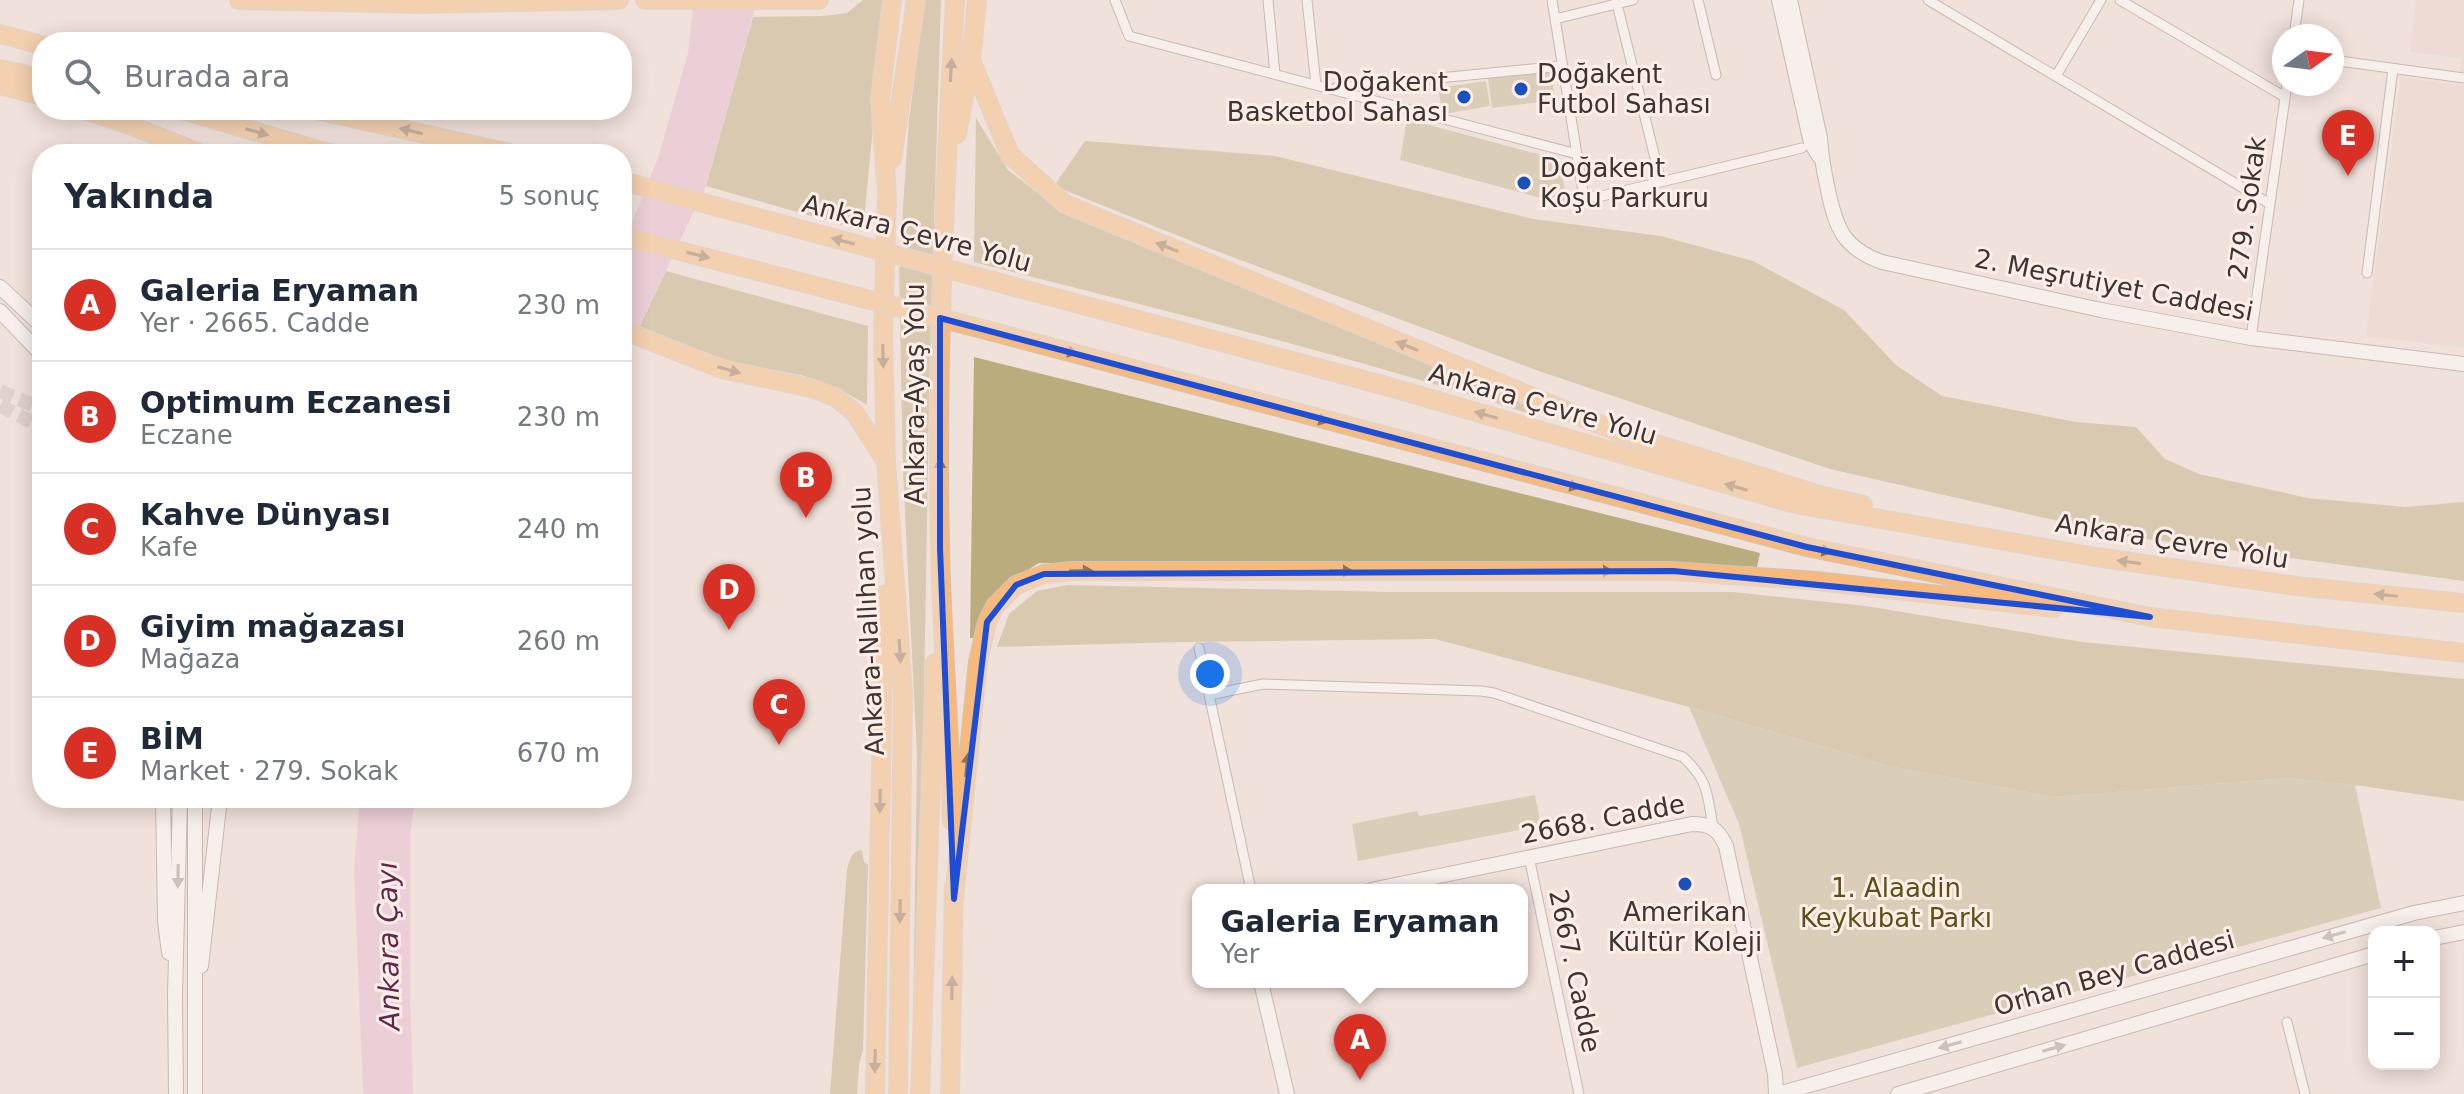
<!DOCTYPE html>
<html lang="tr">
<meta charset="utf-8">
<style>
body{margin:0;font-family:"DejaVu Sans",sans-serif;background:#f6f6f7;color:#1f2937}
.controls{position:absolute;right:24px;bottom:24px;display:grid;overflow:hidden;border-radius:16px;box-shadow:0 4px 20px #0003}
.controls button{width:72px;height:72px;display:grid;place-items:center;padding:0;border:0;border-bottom:2px solid #e0e1e3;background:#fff;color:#1f2937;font:40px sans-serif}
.compass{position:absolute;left:2272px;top:24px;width:72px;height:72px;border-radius:50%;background:#fff;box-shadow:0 4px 20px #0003;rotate:76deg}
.you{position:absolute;left:1210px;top:674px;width:28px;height:28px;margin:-20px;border:6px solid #fff;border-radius:50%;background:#1a73e8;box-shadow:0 0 0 12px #1a73e833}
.badge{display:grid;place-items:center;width:52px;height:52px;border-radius:50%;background:#d93025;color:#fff;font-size:26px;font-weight:700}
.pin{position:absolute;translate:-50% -66px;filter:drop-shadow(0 2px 4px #0008)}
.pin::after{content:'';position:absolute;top:42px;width:28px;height:24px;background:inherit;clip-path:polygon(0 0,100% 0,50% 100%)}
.popup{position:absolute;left:1192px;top:884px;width:336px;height:104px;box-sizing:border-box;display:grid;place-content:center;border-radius:16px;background:#fff;filter:drop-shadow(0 2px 6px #0005);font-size:26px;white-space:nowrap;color:#747a83}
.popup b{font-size:30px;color:#1f2937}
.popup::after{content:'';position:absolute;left:50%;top:100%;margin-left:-16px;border:16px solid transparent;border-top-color:#fff}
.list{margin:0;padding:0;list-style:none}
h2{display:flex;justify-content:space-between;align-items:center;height:104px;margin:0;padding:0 32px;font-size:34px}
h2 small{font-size:26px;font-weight:400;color:#747a83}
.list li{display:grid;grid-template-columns:52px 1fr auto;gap:24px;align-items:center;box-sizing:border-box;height:112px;padding:0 32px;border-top:2px solid #e0e1e3}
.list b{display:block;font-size:30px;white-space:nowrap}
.list p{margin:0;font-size:26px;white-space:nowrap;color:#747a83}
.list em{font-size:26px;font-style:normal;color:#747a83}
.icon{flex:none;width:44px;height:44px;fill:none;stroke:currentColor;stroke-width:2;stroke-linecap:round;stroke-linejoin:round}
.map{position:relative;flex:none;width:2464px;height:1094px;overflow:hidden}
.search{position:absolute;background:#fff;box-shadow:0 4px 20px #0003;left:32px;top:32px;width:600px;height:88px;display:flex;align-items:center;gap:20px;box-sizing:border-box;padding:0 28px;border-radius:32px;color:#747a83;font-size:30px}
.panel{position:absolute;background:#fff;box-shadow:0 4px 20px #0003;left:32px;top:144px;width:600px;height:664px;border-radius:32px}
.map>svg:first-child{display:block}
.built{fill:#ecd3cb}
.green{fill:#c0b58f}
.forest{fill:#bbac7d}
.water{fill:#e7b7d2}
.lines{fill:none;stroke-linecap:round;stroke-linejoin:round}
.secondary-tunnel{stroke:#cdbfb9;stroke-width:14;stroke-dasharray:14 7;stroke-linecap:butt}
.street-casing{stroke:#968782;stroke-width:11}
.secondary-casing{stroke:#968782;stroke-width:16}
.highway-casing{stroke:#c8c6c6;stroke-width:20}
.street{stroke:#fff;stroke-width:9}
.secondary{stroke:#fff;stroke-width:14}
.highway{stroke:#f7ba7b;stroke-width:18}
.highway-bridge-casing{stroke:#c8c6c6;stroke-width:20;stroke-linecap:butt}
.highway-bridge{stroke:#f7ba7b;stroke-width:18}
.oneway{fill:#907153}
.oneway2{fill:#9d9a99}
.marked{fill:none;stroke:#1d4ed8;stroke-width:6;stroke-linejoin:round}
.poi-dot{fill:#1851bd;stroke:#ffeee8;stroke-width:3}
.labels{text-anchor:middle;stroke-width:6;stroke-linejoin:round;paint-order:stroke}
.poi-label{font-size:26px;fill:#3b3533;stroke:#ffeee8;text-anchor:start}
.street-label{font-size:26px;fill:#3b3533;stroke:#ffeee8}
.park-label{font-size:26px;fill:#5f4f16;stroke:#ffeee8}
.water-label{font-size:28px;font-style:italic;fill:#61274c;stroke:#ffeee8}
</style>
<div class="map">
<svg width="2464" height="1094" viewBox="0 0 2464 1094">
<rect width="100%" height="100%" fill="#f1e1db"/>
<path class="built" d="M2416 0H2464V72H2460L2461 58 2410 52Z
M2401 77 2464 86V348L2366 336Z"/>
<path class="green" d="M1551 70 1555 100 1492 108 1488 78Z
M1486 81 1490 106 1443 114 1438 88Z
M1407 119 1560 160 1567 205 1400 160Z
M1689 707 1889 766 2054 797 2288 778 2355 785 2381 908 1797 1068 1739 824Z
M1535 795 1541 826 1358 861 1352 824 1417 811 1419 816Z"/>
<path class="forest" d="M863 0H885L863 231 706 186 753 17 822 16 847 13Z
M925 0H941L930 350 917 1094H912L917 755 903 471 899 266 909 120Z
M976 118 1008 170 1047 200 1539 403 1533 415C1350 355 1161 310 974 262Z
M1085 141 1275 156 1533 219 1661 236 1753 261 1844 310 1896 365 1942 396 2076 422 2136 427 2165 459 2199 474 2308 498 2405 507 2464 502V581L2124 536 1830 469 1536 370 1219 252 1054 186Z
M666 271 868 326 867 405 836 387 801 375 738 364 638 330Z
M974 357 1760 553 1757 567 1629 562 1039 563 1016 577 975 638H970Z
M1067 585 1392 592H1732L1866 606 2082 642 2464 679V801L2355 785 2288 778 2054 797 1889 766 1689 707 1435 639 1180 642 997 647 1009 614 1037 591Z
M860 850 862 851 864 862 868 865 863 1050 859 1065 857 1094H830L847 870C849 862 850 853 860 850Z"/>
<path class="water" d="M694 0H757L706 186 622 363V247L658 158 688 53Z
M360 798H415L410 835V991L413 1094H363L354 869Z"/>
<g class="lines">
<path class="secondary-tunnel" d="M0 391 42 409
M0 406 42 427"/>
<defs>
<path id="street" d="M1115 0 1129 36 1577 154
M1268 0 1275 74
M1307 0 1316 85
M1552 0 1583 192 1590 196 1598 197 1802 148
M1616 0 1661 182
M1698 0 1716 75
M1928 0 2270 204
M2120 0 2285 97
M1555 19 1633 0
M2294 36 2299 0
M2332 60 2464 78
M2056 76 2101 0
M1336 88 1562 66
M2367 273 2393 69
M2251 338 2287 84
M1199 648 1251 890
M1209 695 1263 684 1481 691 1494 693 1683 757C1709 781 1707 794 1713 827
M1529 857 1579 1094
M2287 1022 2305 1094"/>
<path id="secondary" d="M1779 0 1811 143 1819 156
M1790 0 1820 138C1821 156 1824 172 1828 190 1836 228 1843 248 1882 262L2101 310 2251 338 2464 364
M0 287 42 326
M0 311 42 355
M163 798 165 921 169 953
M1371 890 1692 824C1711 824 1718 829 1726 846L1775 1074 1776 1094
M2434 938 2464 932
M201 966 220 798
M1261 982 1287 1094
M176 1094 175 995 180 798
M195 1094V798
M1778 1094 2414 913 2464 903
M1898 1094 2374 954"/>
<path id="highway" d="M239 0 420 4 619 0
M645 0H819
M892 0 880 100 887 194 883 335 886 461 903 693 898 1094
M0 34 42 45
M971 60 1010 155 1065 204 1618 432 1820 495 1863 505
M0 69 42 78
M0 85 42 96
M84 110 130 125 202 154
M182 110 332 154
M316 110 514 154
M957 134 971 60 977 0
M892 159 916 0
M1000 283 1386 386 1795 504 2096 557 2296 586 2464 603
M622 330 722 369 811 388 835 397 855 413 884 459
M990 331 1807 547 2150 617 2464 653
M952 821C950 729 942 638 940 547 936 364 945 182 955 0
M954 899 978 662 987 622 995 606 1016 585 1044 574 1071 571H1673L1817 581 2054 608
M875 1094 883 661 886 594
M920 1094 935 663
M950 1094 954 886"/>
</defs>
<use href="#street" class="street-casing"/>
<use href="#secondary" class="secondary-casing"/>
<use href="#highway" class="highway-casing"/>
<use href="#street" class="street"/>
<use href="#secondary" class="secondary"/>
<use href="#highway" class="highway"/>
<defs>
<path id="highway-bridge" d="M622 181 1000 283
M622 236 990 331"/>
</defs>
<use href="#highway-bridge" class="highway-bridge-casing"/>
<use href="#highway-bridge" class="highway-bridge"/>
</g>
<defs><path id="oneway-solid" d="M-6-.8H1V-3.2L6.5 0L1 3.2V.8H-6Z" transform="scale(2)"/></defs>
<g class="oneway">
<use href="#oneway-solid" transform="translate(951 70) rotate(-87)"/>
<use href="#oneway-solid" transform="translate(411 131) rotate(-167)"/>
<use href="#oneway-solid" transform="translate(257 132) rotate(16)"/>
<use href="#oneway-solid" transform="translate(843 241) rotate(-165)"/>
<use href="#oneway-solid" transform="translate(1167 247) rotate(-158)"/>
<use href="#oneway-solid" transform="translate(698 255) rotate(14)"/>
<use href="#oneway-solid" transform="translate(1407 346) rotate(-158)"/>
<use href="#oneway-solid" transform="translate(1066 351) rotate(15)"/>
<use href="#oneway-solid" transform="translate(883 356) rotate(89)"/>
<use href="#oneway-solid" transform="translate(729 370) rotate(16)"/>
<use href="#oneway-solid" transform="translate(1486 415) rotate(-164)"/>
<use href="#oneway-solid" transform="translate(1317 419) rotate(15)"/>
<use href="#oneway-solid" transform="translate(940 470) rotate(-90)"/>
<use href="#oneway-solid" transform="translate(1568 485) rotate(15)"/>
<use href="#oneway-solid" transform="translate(1736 487) rotate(-164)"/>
<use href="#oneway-solid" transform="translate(1820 550) rotate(12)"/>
<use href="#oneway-solid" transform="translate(2129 562) rotate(-172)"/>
<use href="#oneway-solid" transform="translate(1081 571) rotate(-1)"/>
<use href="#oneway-solid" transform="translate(1341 571)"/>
<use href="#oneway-solid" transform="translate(1601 571)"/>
<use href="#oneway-solid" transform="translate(2386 595) rotate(-174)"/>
<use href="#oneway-solid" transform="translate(900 651) rotate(86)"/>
<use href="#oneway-solid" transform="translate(967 765) rotate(-84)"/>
<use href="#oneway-solid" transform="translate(880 801) rotate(91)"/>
<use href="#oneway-solid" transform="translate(900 911) rotate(91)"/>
<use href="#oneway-solid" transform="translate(952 988) rotate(-89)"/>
<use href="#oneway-solid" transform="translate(875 1061) rotate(91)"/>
</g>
<g class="oneway2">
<use href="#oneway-solid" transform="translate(178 876) rotate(91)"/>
<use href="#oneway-solid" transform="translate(2334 935) rotate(164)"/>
<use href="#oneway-solid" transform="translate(1950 1045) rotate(164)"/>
<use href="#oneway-solid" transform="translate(2054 1048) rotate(-16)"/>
</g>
<path d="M0 0H2464V1094H0ZM940 318 1807 547 2150 617 1673 571 1044 574 1016 585 987 622 954 899 940 548Z" fill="#f1e1db" fill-opacity=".55" fill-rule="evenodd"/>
<path class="marked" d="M940 318 1807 547 2150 617 1673 571 1044 574 1016 585 987 622 954 899 940 548Z"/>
<g class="poi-dot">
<circle cx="1521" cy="89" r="8"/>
<circle cx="1464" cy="97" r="8"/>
<circle cx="1524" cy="183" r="8"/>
<circle cx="1685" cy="884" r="8"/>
</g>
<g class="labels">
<g class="poi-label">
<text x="1537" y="83">Doğakent<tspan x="1537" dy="30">Futbol Sahası</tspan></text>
<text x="1448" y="91" text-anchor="end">Doğakent<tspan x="1448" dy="30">Basketbol Sahası</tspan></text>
<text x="1540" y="177">Doğakent<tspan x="1540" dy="30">Koşu Parkuru</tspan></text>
<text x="1685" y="921" text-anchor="middle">Amerikan<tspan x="1685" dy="30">Kültür Koleji</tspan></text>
</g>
<g class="street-label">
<text transform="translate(2247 208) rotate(-82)" y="9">279. Sokak</text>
<text transform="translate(917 233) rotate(15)" y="9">Ankara Çevre Yolu</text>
<text transform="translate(2114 285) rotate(11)" y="9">2. Meşrutiyet Caddesi</text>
<text transform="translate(915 394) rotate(-90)" y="9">Ankara-Ayaş Yolu</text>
<text transform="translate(1543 404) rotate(16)" y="9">Ankara Çevre Yolu</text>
<text transform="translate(2172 541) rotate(9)" y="9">Ankara Çevre Yolu</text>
<text transform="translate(868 621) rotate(-93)" y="9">Ankara-Nallıhan yolu</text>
<text transform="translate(1603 819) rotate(-11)" y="9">2668. Cadde</text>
<text transform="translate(1575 971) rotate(78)" y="9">2667. Cadde</text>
<text transform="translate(2114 973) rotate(-16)" y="9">Orhan Bey Caddesi</text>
</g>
<g class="park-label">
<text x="1896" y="897">1. Alaadin<tspan x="1896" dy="30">Keykubat Parkı</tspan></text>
</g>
<g class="water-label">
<text transform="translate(388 946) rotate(-91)" y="10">Ankara Çayı</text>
</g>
</g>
</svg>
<div class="controls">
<button>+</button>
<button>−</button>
</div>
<svg class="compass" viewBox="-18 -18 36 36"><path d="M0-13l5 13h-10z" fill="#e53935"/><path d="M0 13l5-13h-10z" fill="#747a83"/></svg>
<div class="you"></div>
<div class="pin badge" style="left:1360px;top:1080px">A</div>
<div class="popup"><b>Galeria Eryaman</b>Yer</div>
<div class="pin badge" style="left:806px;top:518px">B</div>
<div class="pin badge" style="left:779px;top:745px">C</div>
<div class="pin badge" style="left:729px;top:630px">D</div>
<div class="pin badge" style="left:2348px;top:176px">E</div>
<div class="search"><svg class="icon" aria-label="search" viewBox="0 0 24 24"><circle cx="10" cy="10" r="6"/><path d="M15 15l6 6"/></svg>Burada ara</div>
<section class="panel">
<h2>Yakında<small>5 sonuç</small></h2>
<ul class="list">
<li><span class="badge">A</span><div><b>Galeria Eryaman</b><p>Yer · 2665. Cadde</p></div><em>230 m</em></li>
<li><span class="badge">B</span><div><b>Optimum Eczanesi</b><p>Eczane</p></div><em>230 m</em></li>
<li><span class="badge">C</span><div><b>Kahve Dünyası</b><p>Kafe</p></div><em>240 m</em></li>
<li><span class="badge">D</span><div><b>Giyim mağazası</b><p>Mağaza</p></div><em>260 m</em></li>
<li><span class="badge">E</span><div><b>BİM</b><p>Market · 279. Sokak</p></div><em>670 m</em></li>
</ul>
</section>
</div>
